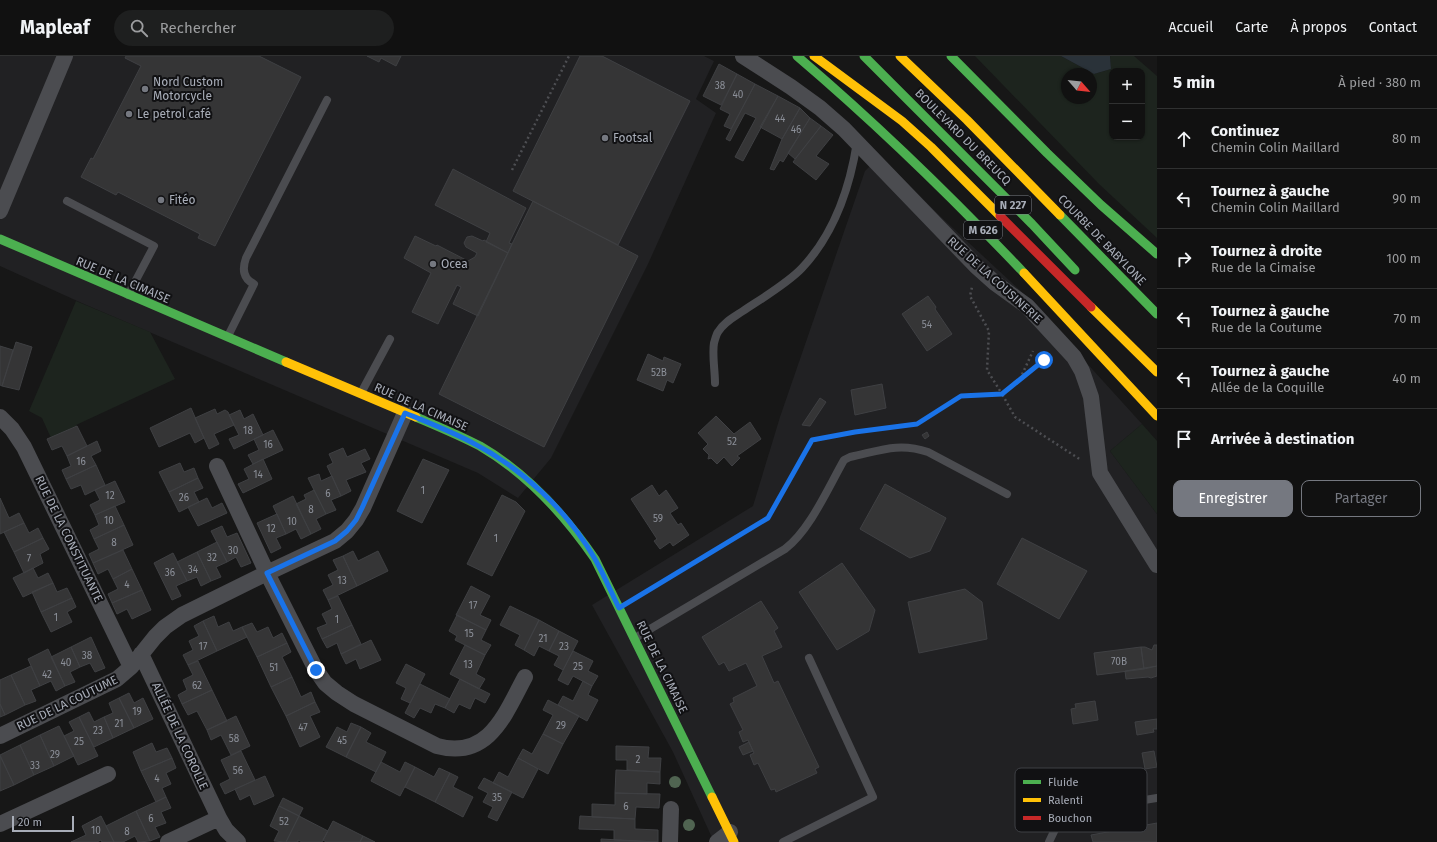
<!DOCTYPE html>
<html lang="fr">
<meta charset="utf-8">
<style>
body{margin:0;font-family:"Fira Sans",sans-serif;background:#1e1f1f;color:#f1f3f6}
.controls{position:absolute;right:12px;top:12px;display:grid;overflow:hidden;border-radius:8px;box-shadow:0 1px 3px #0004}
.controls button{width:36px;height:36px;display:grid;place-items:center;padding:0;border:0;border-bottom:1px solid #303131;background:#111;color:#f1f3f6;font:20px sans-serif}
.compass{position:absolute;left:1061px;top:12px;width:36px;height:36px;border-radius:50%;background:#111;box-shadow:0 1px 3px #0004;rotate:118deg}
.scale{position:absolute;left:12px;bottom:10px;width:62px;box-sizing:border-box;padding-left:4px;border:2px solid #a8adb8;border-top:0;font-size:11px;line-height:14px;white-space:nowrap;color:#a8adb8;-webkit-text-stroke:3px #111113;paint-order:stroke}
.stop{position:absolute;width:12px;height:12px;margin:-9px;border:3px solid #1a73e8;border-radius:50%;background:#fff}
.stop.end{background:#1a73e8;border-color:#fff;box-shadow:0 1px 4px #0008}
.list{margin:0;padding:0;list-style:none}
h2{display:flex;justify-content:space-between;align-items:center;height:52px;margin:0;padding:0 16px;font-size:17px}
h2 small{font-size:13px;font-weight:400;color:#9c9d9f}
.list li{display:grid;grid-template-columns:26px 1fr auto;gap:12px;align-items:center;box-sizing:border-box;height:60px;padding:0 16px;border-top:1px solid #303131}
.list b{display:block;font-size:15px;white-space:nowrap}
.list p{margin:0;font-size:13px;white-space:nowrap;color:#9c9d9f}
.list em{font-size:13px;font-style:normal;color:#9c9d9f}
.actions{display:flex;gap:8px;padding:12px 16px}
.actions a{flex:1;padding:9px 0;border:1px solid #757880;border-radius:8px;text-align:center;font-size:14px;color:#757880}
.actions .main{background:#757880;color:#fff}
.icon{flex:none;width:22px;height:22px;fill:none;stroke:currentColor;stroke-width:2;stroke-linecap:round;stroke-linejoin:round}
.map{position:relative;flex:none;width:1157px;height:786px;overflow:hidden}
header{display:flex;align-items:center;gap:24px;box-sizing:border-box;height:56px;padding:0 20px;background:#111;border-bottom:1px solid #303131}
header strong{font-size:19px}
nav{display:flex;gap:22px;margin-inline-start:auto;font-size:14px}
.search{width:280px;height:36px;background:#1e1f1f;display:flex;align-items:center;gap:10px;box-sizing:border-box;padding:0 14px;border-radius:22px;color:#9c9d9f;font-size:15px}
main{display:flex}
aside{flex:1;background:#111}
.map>svg:first-child{display:block}
.built{fill:#212123}
.green{fill:#1d241e;fill-rule:evenodd}
.water{fill:#2a3239}
.building{fill:#353536;stroke:#3f4043}
.lines{fill:none;stroke-linecap:round;stroke-linejoin:round}
.path{stroke:#4d4e52;stroke-width:2.5;stroke-dasharray:2 3;stroke-linecap:butt}
.lane{stroke:#4b4c50;stroke-width:8}
.street{stroke:#4b4c50;stroke-width:16}
.fast{stroke:#4caf50;stroke-width:9}
.slow{stroke:#ffc107;stroke-width:9}
.jam{stroke:#c62828;stroke-width:9}
.tree{fill:#506451}
.route{stroke:#1a73e8;stroke-width:5}
.poi-dot{fill:#757880;stroke:#111113;stroke-width:1.5}
.labels{text-anchor:middle;stroke-width:4;stroke-linejoin:round;paint-order:stroke}
.number-label{font-size:10px;fill:#8b8f98}
.shield{fill:#111113;stroke:#7b7e86;stroke-width:1}
.shield-label{font-size:11px;font-weight:bold;fill:#a8adb8}
.poi-label{font-size:12px;fill:#a8adb8;stroke:#111113;text-anchor:start}
.street-label{font-size:12px;fill:#a8adb8;stroke:#111113}
.key{fill:#111113;stroke:#3e4045;stroke-width:1}
.key-label{font-size:11px;fill:#a8adb8}
</style>
<header>
<strong>Mapleaf</strong>
<div class="search"><svg class="icon" aria-label="search" viewBox="0 0 24 24"><circle cx="10" cy="10" r="6"/><path d="M15 15l6 6"/></svg>Rechercher</div>
<nav><a>Accueil</a><a>Carte</a><a>À propos</a><a>Contact</a></nav>
</header>
<main>
<div class="map">
<svg width="1157" height="786" viewBox="0 0 1157 786">
<rect width="100%" height="100%" fill="#171717"/>
<path class="built" d="M0 0H704L714 5 696 43 716 57 648 208 551 402 518 442 478 417 84 248 0 210Z
M880 100 941 161 1024 238 1142 368 1110 395 1157 458V786H714L673 696 592 549 753 450 780 361 865 115Z"/>
<path class="green" d="M975 0H1061L1094 18 1111 13 1110 0H1134L1157 20V182L1099 128ZM1112 15H1142V81H1112ZM1067 18H1091V42H1067Z
M76 245 150 276 175 323 76 369V370L51 382 42 362 29 355Z
M1142 368 1157 385V458L1110 395Z"/>
<path class="water" d="M1061 0H1110L1111 13 1094 18Z"/>
<path class="building" d="M126 0H259L301 21 215 190 198 182 200 178 118 136 116 139 81 121 91 102 93 103 141 10 125 2Z
M367 0H401L396 10 381 2 379 6Z
M580 0H602L690 45 618 189 513 135Z
M719 8 737 18 721 49 703 40Z
M737 18 755 28 731 73 724 70 730 58 720 53Z
M755 28 778 40 743 105 735 101 756 62 745 57 730 85 726 83Z
M778 40 800 52 782 83 760 71Z
M800 52 810 62 783 106 780 104 774 114 770 113 782 83Z
M810 62 821 70 795 103 788 97Z
M821 70 833 79 816 100 829 108 816 124 793 106Z
M453 113 526 152 509 187 512 188 508 197 486 186 490 177 435 149Z
M533 145 638 200 544 391 439 338Z
M415 180 436 190 437 189 468 205 475 201 477 197 466 191 464 187 467 181 472 180 483 185 484 184 508 197 478 260 453 248 461 231 457 229 438 268 412 256 431 217 404 202Z
M928 240 936 251 935 253 952 278 927 295 902 258Z
M16 286 32 291 19 334 2 330Z
M0 290 13 294 2 330 0 329Z
M648 298 663 305 664 301 681 308 673 327 667 324 663 335 637 324Z
M882 328 886 352 855 359 851 334Z
M820 342 826 346 810 370 802 369Z
M191 352 204 382 195 387 190 377 159 391 150 372Z
M215 353 217 358 225 354 228 356 234 369 214 378 219 388 209 393 195 362Z
M240 354 244 363 253 358 263 379 234 393 229 383 239 379 229 359Z
M716 360 734 378 750 366 761 383 737 400 740 402 732 410 724 401 717 408 711 402 708 403 709 399 703 393 708 388 698 377Z
M77 370 87 390 67 400 62 390 52 394 47 383Z
M273 374 283 394 253 408 248 399 259 394 254 383Z
M927 376 929 380 925 383 922 379Z
M97 385 101 395 91 400 96 409 66 423 62 414 71 410 67 400Z
M343 392 347 401 365 393 370 403 361 407 366 416 346 424 351 435 341 440 327 410 333 407 329 398Z
M263 403 272 423 243 437 238 428 249 423 244 413Z
M423 403 449 414 422 467 397 455Z
M180 407 184 416 194 412 198 422 169 436 159 416Z
M96 409 105 429 85 439 81 429 71 433 66 423Z
M319 418 321 425 332 420 341 440 331 444 336 454 326 458 308 422Z
M198 422 203 432 194 436 199 446 179 456 169 436Z
M115 425 125 446 95 459 90 449 100 444 95 434Z
M885 428 946 462 930 495 910 502 860 473Z
M652 429 659 440 666 434 678 452 670 457 678 469 681 467 689 479 673 490 670 486 660 493 654 485 657 483 631 443Z
M314 434 326 458 316 463 321 473 311 478 296 448 306 443 304 439Z
M502 439 516 446 525 455 492 520 467 508Z
M293 440 311 478 301 483 296 473 286 478 273 450Z
M0 442 9 462 19 457 24 467 0 478Z
M207 442 212 452 222 447 227 457 198 470 188 451Z
M115 450 124 469 94 483 90 474 99 469 95 459Z
M277 458 286 478 276 482 281 492 271 497 257 467Z
M24 467 29 477 38 472 43 482 14 496 4 476Z
M124 469 133 489 93 507 89 498 99 493 94 483Z
M222 470 227 481 237 477 251 507 241 511 236 501 227 506 211 475Z
M43 482 49 493 40 498 43 507 24 517 14 496Z
M1022 482 1087 515 1059 563 997 528Z
M217 486 227 506 216 511 221 521 211 525 197 496Z
M123 494 132 513 113 523 108 513 98 518 93 507Z
M353 495 358 505 378 495 388 515 357 530 343 500Z
M197 496 211 525 201 530 197 521 187 525 177 506Z
M173 497 187 525 176 530 181 540 172 544 154 507Z
M343 500 357 530 328 544 323 534 333 529 328 519 338 514 333 504Z
M842 507 875 554 869 575 837 594 799 536Z
M33 512 38 522 48 517 53 527 23 541 13 522Z
M132 513 142 534 112 547 108 538 118 533 113 523Z
M53 527 57 536 67 532 72 542 41 556 32 536Z
M471 530 490 540 480 559 491 564 486 574 456 559Z
M965 533 982 546 987 583 919 597 908 546Z
M142 534 151 554 132 563 127 553 117 558 112 547Z
M338 540 352 569 322 583 317 572 327 568 322 558 332 553 328 544Z
M72 542 76 551 67 556 72 566 51 576 41 556Z
M761 545 778 572 774 575 782 591 762 600 774 627 778 625 819 711 815 713 817 717 776 736 775 733 771 734 758 707 754 709 750 699 754 697 748 684 743 686 739 676 743 674 730 648 734 646 733 642 757 630 746 607 729 615 724 606 719 609 702 581Z
M510 550 539 564 524 594 515 589 520 579 500 569Z
M457 559 486 574 481 584 491 589 485 599 455 584 457 580 449 575Z
M214 560 218 571 229 566 233 575 242 571 247 581 217 595 203 565Z
M539 564 559 575 549 595 539 590 534 600 524 594Z
M203 565 217 595 188 609 183 599 193 594 189 585 199 580 194 570Z
M252 567 257 576 268 571 273 582 282 577 287 587 257 601 242 571Z
M352 569 361 588 341 598 337 587 327 592 322 583Z
M559 575 578 585 563 614 554 609 559 600 549 595Z
M91 581 105 612 95 616 90 607 80 611 71 591Z
M371 584 381 604 360 613 356 603 346 608 341 598Z
M287 587 291 596 282 601 292 621 271 631 257 601Z
M465 589 485 599 476 618 485 623 479 633 450 618Z
M1154 589H1157V610L1144 613 1141 591H1145L1152 594Z
M71 591 80 611 70 616 75 626 65 630 51 601Z
M1141 591 1144 613 1097 619 1094 597Z
M48 593 65 630 56 635 51 625 40 630 28 603Z
M573 595 593 605 588 615 598 620 592 630 573 620 568 629 558 624Z
M198 605 212 634 182 648 178 639 187 634 183 624 193 619 188 609Z
M406 608 425 618 410 647 401 643 406 632 396 627Z
M31 610 40 630 31 634 36 645 25 649 11 619Z
M1157 610V620L1151 622 1148 621 1126 623 1125 615Z
M11 619 25 649 5 659 0 648V624Z
M292 621 301 641 311 636 315 646 286 660 271 631Z
M460 623 490 638 485 647 475 642 470 653 459 648 454 657 445 652Z
M583 625 592 630 588 639 598 644 587 665 558 649 563 640 573 645Z
M420 628 450 643 445 652 435 648 431 657 420 652 414 662 405 657Z
M212 634 227 665 207 674 197 655 188 659 182 648Z
M129 637 134 647 143 642 153 663 134 672 119 642Z
M119 642 134 672 113 682 104 661 113 657 109 647Z
M548 644 579 660 563 688 543 678 553 659 543 654Z
M1095 645 1098 664 1073 668 1071 653 1076 652 1075 648Z
M315 646 320 656 310 660 320 681 300 691 286 660Z
M0 648 5 659 0 661Z
M89 656 94 666 104 661 113 682 94 691 79 661Z
M236 660 250 690 231 699 221 679 211 684 207 674Z
M79 661 98 700 78 709 64 680 74 675 69 666Z
M1157 663V673H1153L1154 676 1137 679 1135 666Z
M351 667 361 671 346 701 326 691 337 671 347 676Z
M59 670 74 700 54 710 40 679Z
M361 671 371 677 366 686 386 696 376 716 346 701Z
M543 678 563 688 548 718 518 702 523 693 532 698Z
M40 679 54 710 34 719 20 689Z
M749 686 753 695 743 699 739 691Z
M152 687 156 696 167 692 172 702 141 715 133 696Z
M20 689 34 719 14 729 0 699Z
M616 690 649 691 648 702H661L660 716 627 714V704H616Z
M241 695 255 724 225 738 220 728 230 723 221 704Z
M1154 695 1157 711 1145 713 1142 697Z
M0 700 14 729 0 735Z
M172 702 176 712 166 717 171 728 162 732 166 741 156 746 141 715Z
M518 702 538 713 523 742 493 727 499 716 508 721Z
M381 706 400 716 405 706 415 711 400 740 371 725Z
M415 711 434 721 439 712 450 717 435 746 405 731Z
M616 714 660 716V728L647 727V738L615 737Z
M450 717 458 721 453 731 473 741 463 761 435 746Z
M265 720 274 740 254 749 250 739 240 744 235 733Z
M484 722 512 736 497 765 488 761 493 751 483 746 488 737 478 732Z
M615 737 660 738 659 752 636 751 635 763 592 761V748L615 749Z
M166 741 171 752 161 756 166 767 155 771 160 781 150 785 136 755Z
M283 742 303 752 299 760 279 750Z
M279 750 299 760 286 786 274 785 279 775 270 770Z
M136 755 150 785 138 786 135 780 123 786H114L106 770Z
M101 760 114 786H102L101 784 97 786H71L86 779 82 770Z
M299 760 328 775 322 786H302L298 784V786H286Z
M580 760 635 763V773L658 774V786L614 784V774L579 773Z
M333 765 363 780 360 786H326L323 784Z
M1157 767V786H1093L1091 779Z
M363 780 375 786H360Z
M601 783 658 786H601Z"/>
<g class="lines">
<path class="path" d="M512 114 569 0
M1044 304 1002 338 1015 361 1081 404
M1020 323 1033 295
M637 541 768 462 812 385 855 376 917 368 961 340 1002 338 987 314 989 275 970 240 972 231"/>
<path class="lane" d="M67 145 154 190 128 239
M228 280 254 228C243 223 242 213 246 202L327 44
M715 327C715 315 712 298 714 287 715 284 716 279 718 276 724 266 734 261 743 255 761 243 788 227 802 212 834 178 850 131 857 86
M361 337 390 283
M635 582 785 493C810 474 828 432 844 404L850 401C879 395 898 386 928 396L1007 438
M783 786 873 741 809 602
M1049 786 1058 767 1072 756 1157 742"/>
<path class="street" d="M743 0 791 31 820 52 844 73 976 210 995 227 1027 250 1074 301 1082 315 1091 341 1100 417 1157 509
M0 155 65 0
M0 361 12 373 24 391 131 611
M217 410 267 517 316 614 325 627 337 637 354 648 437 690C489 704 505 658 525 621
M141 598 219 762 226 774 238 786
M0 680 117 623 131 611 155 581 165 571 182 559 267 517 335 485 347 475 356 464 363 452 405 357
M0 768 108 718
M168 786 219 762
M670 786 671 753
M717 786 730 776"/>
<path class="fast" d="M797 0C878 69 951 140 1024 217
M864 0 1032 168 1075 214
M951 0 1047 97 1101 149 1157 198
M1060 159 1157 258
M0 183 286 306
M416 361C437 370 459 379 480 390 528 418 564 458 595 503L712 741"/>
<path class="slow" d="M814 0 902 65 931 91 1000 160
M900 0 967 64 1060 159
M1024 217 1157 360
M1091 251 1157 316
M286 306 416 361
M712 741 734 786"/>
<path class="jam" d="M1000 160 1091 251"/>
</g>
<g class="tree">
<circle cx="675" cy="726" r="6"/>
<circle cx="689" cy="769" r="6"/>
</g>
<g class="lines">
<path class="route" d="M316 614 267 517 335 485 347 475 356 464 362 452 405 357C427 366 450 375 471 386 522 412 567 454 595 503 604 519 611 536 619 552L768 462 812 384 855 376 917 368 961 340 1002 338 1044 304"/>
</g>
<g class="poi-dot">
<circle cx="145" cy="33" r="4"/>
<circle cx="129" cy="58" r="4"/>
<circle cx="605" cy="82" r="4"/>
<circle cx="161" cy="144" r="4"/>
<circle cx="433" cy="208" r="4"/>
</g>
<g class="labels">
<g class="number-label">
<text x="720" y="33">38</text>
<text x="738" y="42">40</text>
<text x="780" y="66">44</text>
<text x="796" y="77">46</text>
<text x="927" y="272">54</text>
<text x="659" y="320">52B</text>
<text x="248" y="378">18</text>
<text x="732" y="389">52</text>
<text x="268" y="392">16</text>
<text x="81" y="409">16</text>
<text x="258" y="422">14</text>
<text x="423" y="438">1</text>
<text x="328" y="441">6</text>
<text x="110" y="443">12</text>
<text x="184" y="445">26</text>
<text x="311" y="457">8</text>
<text x="658" y="466">59</text>
<text x="109" y="468">10</text>
<text x="292" y="469">10</text>
<text x="271" y="476">12</text>
<text x="496" y="486">1</text>
<text x="114" y="490">8</text>
<text x="233" y="498">30</text>
<text x="212" y="505">32</text>
<text x="29" y="506">7</text>
<text x="193" y="517">34</text>
<text x="170" y="520">36</text>
<text x="342" y="528">13</text>
<text x="127" y="532">4</text>
<text x="473" y="553">17</text>
<text x="56" y="565">1</text>
<text x="337" y="567">1</text>
<text x="469" y="581">15</text>
<text x="543" y="586">21</text>
<text x="203" y="594">17</text>
<text x="564" y="594">23</text>
<text x="87" y="603">38</text>
<text x="1119" y="609">70B</text>
<text x="66" y="610">40</text>
<text x="468" y="612">13</text>
<text x="578" y="614">25</text>
<text x="274" y="615">51</text>
<text x="47" y="622">42</text>
<text x="197" y="633">62</text>
<text x="137" y="659">19</text>
<text x="119" y="671">21</text>
<text x="561" y="673">29</text>
<text x="303" y="675">47</text>
<text x="98" y="678">23</text>
<text x="234" y="686">58</text>
<text x="342" y="688">45</text>
<text x="79" y="689">25</text>
<text x="55" y="702">29</text>
<text x="638" y="707">2</text>
<text x="35" y="713">33</text>
<text x="238" y="718">56</text>
<text x="157" y="726">4</text>
<text x="497" y="745">35</text>
<text x="626" y="754">6</text>
<text x="151" y="766">6</text>
<text x="284" y="769">52</text>
<text x="96" y="778">10</text>
<text x="127" y="779">8</text>
</g>
<g class="shield">
<rect x="995" y="140" width="36" height="18" rx="3"/>
<rect x="964" y="165" width="38" height="18" rx="3"/>
</g>
<g class="shield-label">
<text x="1013" y="153">N 227</text>
<text x="983" y="178">M 626</text>
</g>
<g class="poi-label">
<text x="153" y="30">Nord Custom<tspan x="153" dy="14">Motorcycle</tspan></text>
<text x="137" y="62">Le petrol café</text>
<text x="613" y="86">Footsal</text>
<text x="169" y="148">Fitéo</text>
<text x="441" y="212">Ocea</text>
</g>
<g class="street-label">
<text transform="translate(963 81) rotate(45)" y="4">BOULEVARD DU BREUCQ</text>
<text transform="translate(1102 184) rotate(46)" y="4">COURBE DE BABYLONE</text>
<text transform="translate(123 224) rotate(23)" y="4">RUE DE LA CIMAISE</text>
<text transform="translate(995 224) rotate(42)" y="4">RUE DE LA COUSINERIE</text>
<text transform="translate(421 351) rotate(24)" y="4">RUE DE LA CIMAISE</text>
<text transform="translate(69 483) rotate(64)" y="4">RUE DE LA CONSTITUANTE</text>
<text transform="translate(662 611) rotate(64)" y="4">RUE DE LA CIMAISE</text>
<text transform="translate(67 647) rotate(-26)" y="4">RUE DE LA COUTUME</text>
<text transform="translate(180 680) rotate(65)" y="4">ALLÉE DE LA COROLLE</text>
</g>
</g>
<rect x="1015" y="712" width="132" height="64" rx="6" class="key"/>
<rect x="1023" y="724" width="18" height="4" fill="#4caf50"/>
<rect x="1023" y="742" width="18" height="4" fill="#ffc107"/>
<rect x="1023" y="760" width="18" height="4" fill="#c62828"/>
<g class="key-label">
<text x="1048" y="730">Fluide</text>
<text x="1048" y="748">Ralenti</text>
<text x="1048" y="766">Bouchon</text>
</g>
</svg>
<div class="controls">
<button>+</button>
<button>−</button>
</div>
<svg class="compass" viewBox="-18 -18 36 36"><path d="M0-13l5 13h-10z" fill="#e53935"/><path d="M0 13l5-13h-10z" fill="#9c9d9f"/></svg>
<div class="scale">20 m</div>
<div class="stop" style="left:1044px;top:304px"></div>
<div class="stop end" style="left:316px;top:614px"></div>
</div>
<aside>
<h2>5 min<small>À pied · 380 m</small></h2>
<ul class="list">
<li><svg class="icon" aria-label="ahead" viewBox="0 0 24 24"><path d="M12 20V5M6 11l6-6 6 6"/></svg><div><b>Continuez</b><p>Chemin Colin Maillard</p></div><em>80 m</em></li>
<li><svg class="icon" aria-label="left" viewBox="0 0 24 24"><path d="M17 20v-9H6M10 6l-5 5 5 5"/></svg><div><b>Tournez à gauche</b><p>Chemin Colin Maillard</p></div><em>90 m</em></li>
<li><svg class="icon" aria-label="right" viewBox="0 0 24 24"><path d="M7 20v-9h11M14 6l5 5-5 5"/></svg><div><b>Tournez à droite</b><p>Rue de la Cimaise</p></div><em>100 m</em></li>
<li><svg class="icon" aria-label="left" viewBox="0 0 24 24"><path d="M17 20v-9H6M10 6l-5 5 5 5"/></svg><div><b>Tournez à gauche</b><p>Rue de la Coutume</p></div><em>70 m</em></li>
<li><svg class="icon" aria-label="left" viewBox="0 0 24 24"><path d="M17 20v-9H6M10 6l-5 5 5 5"/></svg><div><b>Tournez à gauche</b><p>Allée de la Coquille</p></div><em>40 m</em></li>
<li><svg class="icon" aria-label="arrive" viewBox="0 0 24 24"><path d="M6 21V4h12l-3 4 3 4H6"/></svg><div><b>Arrivée à destination</b></div></li>
</ul>
<div class="actions"><a class="main">Enregistrer</a><a>Partager</a></div>
</aside>
</main>
